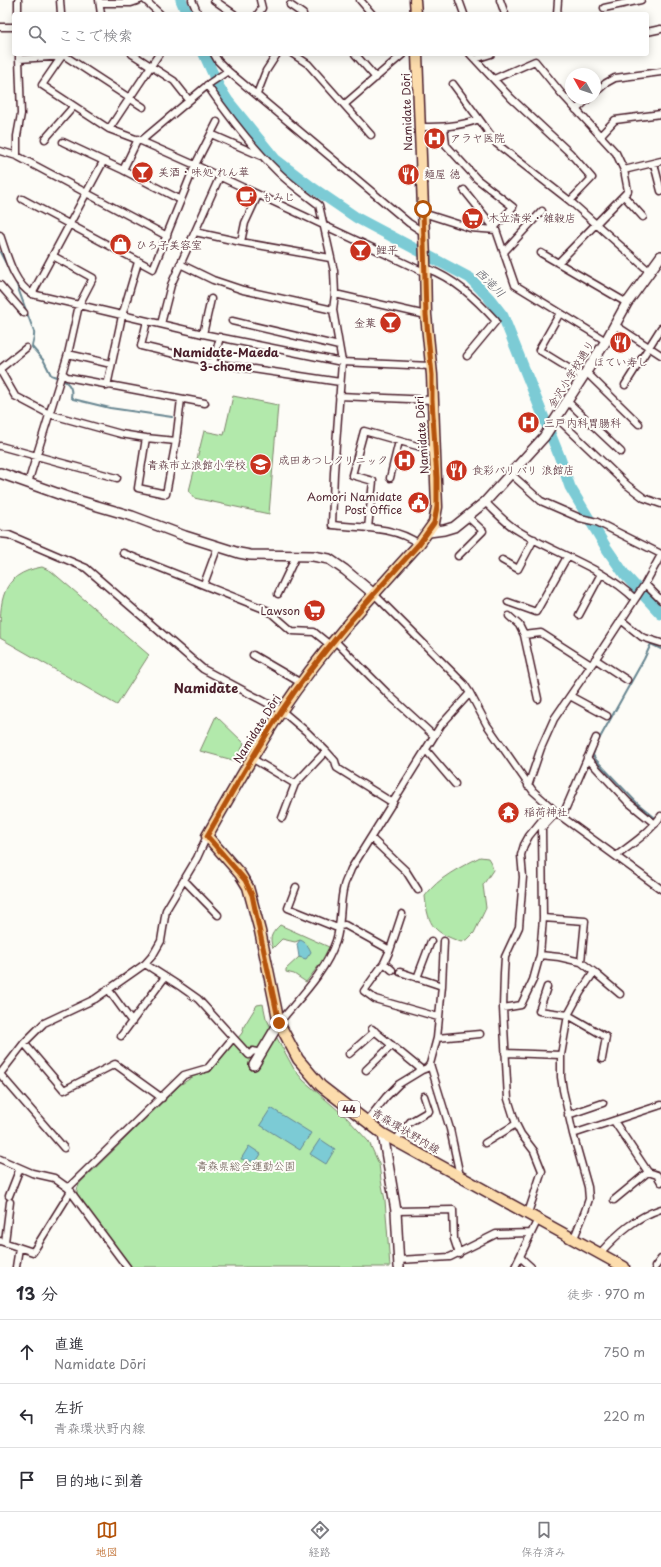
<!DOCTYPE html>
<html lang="ja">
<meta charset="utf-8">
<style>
body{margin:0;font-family:"Playpen Sans","Klee One",sans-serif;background:#f2f2f3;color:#2b2b33}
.compass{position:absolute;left:565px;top:68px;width:36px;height:36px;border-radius:50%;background:#fff;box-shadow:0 2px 10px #0003;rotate:310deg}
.stop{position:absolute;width:12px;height:12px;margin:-9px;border:3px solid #b45309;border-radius:50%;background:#fff}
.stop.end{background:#b45309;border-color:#fff;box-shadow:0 1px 4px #0008}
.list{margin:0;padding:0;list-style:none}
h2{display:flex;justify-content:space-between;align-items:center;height:52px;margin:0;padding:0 16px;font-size:17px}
h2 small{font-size:13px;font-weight:400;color:#7c7c81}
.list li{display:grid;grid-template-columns:26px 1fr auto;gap:12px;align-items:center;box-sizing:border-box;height:64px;padding:0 16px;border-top:1px solid #e1e1e2}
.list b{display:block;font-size:15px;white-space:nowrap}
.list p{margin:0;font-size:13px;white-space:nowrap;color:#7c7c81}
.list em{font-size:13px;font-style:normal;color:#7c7c81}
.icon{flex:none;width:22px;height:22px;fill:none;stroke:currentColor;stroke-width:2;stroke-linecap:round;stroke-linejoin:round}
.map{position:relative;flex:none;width:661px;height:1267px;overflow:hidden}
.search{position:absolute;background:#fff;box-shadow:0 2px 10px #0003;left:12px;right:12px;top:12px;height:44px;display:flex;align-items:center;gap:10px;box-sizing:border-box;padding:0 14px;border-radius:4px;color:#7c7c81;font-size:15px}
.sheet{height:244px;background:#fff}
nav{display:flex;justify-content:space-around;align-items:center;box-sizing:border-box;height:56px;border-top:1px solid #e1e1e2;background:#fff;font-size:11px;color:#7c7c81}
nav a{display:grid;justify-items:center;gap:2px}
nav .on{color:#b45309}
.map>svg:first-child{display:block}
.green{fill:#b2e9ab;stroke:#7e846b}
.water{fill:#7bcbd5;stroke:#678691}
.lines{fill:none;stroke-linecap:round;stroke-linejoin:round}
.stream{stroke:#678691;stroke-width:2}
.river{stroke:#7bcbd5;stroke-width:11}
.street-casing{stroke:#4a1f2b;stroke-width:9}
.secondary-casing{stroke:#4a1f2b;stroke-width:12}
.primary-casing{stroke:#4a1f2b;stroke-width:13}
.street{stroke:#fdfcf7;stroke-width:6}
.secondary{stroke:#fdfcf7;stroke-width:9}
.primary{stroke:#fcdcac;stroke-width:10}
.route{stroke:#b45309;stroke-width:5}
.labels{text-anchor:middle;stroke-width:4;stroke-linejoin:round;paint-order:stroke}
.shield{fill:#fdfcf7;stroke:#806168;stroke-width:1}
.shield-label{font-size:10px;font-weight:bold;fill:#4a1f2b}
.street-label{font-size:11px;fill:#4a1f2b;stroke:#fdfcf7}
.poi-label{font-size:11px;fill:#4a1f2b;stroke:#fdfcf7;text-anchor:start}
.park-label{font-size:11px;fill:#64524b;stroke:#fdfcf7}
.water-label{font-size:12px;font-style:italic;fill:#5b5b66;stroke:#fdfcf7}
.neighbourhood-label{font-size:12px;font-weight:bold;fill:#4a1f2b;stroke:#fdfcf7}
.quarter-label{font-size:13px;font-weight:bold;fill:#4a1f2b;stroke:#fdfcf7}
</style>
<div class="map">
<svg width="661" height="1267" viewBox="0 0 661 1267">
<rect width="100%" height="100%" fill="#fdfcf7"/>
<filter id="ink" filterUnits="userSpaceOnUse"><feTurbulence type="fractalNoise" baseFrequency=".025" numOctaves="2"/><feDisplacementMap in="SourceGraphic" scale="8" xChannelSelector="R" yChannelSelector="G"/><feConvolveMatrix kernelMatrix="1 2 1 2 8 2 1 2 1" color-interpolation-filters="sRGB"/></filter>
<g filter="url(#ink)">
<path class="green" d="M233 396 278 405 269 514 194 498 189 491 204 431 224 435Z
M42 567 51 571 149 655 117 705 0 638C0 601 0 574 42 567Z
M216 716 244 743 240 753 244 757 240 762 200 751Z
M480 857 488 858 491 863 493 870 483 885 486 908 474 933 468 939 461 942C434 932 428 927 425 896 439 877 459 868 480 857Z
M280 925 329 947 320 964 306 982 294 974 286 972V969L299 957H301L300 940 295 942 282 939 273 948C268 937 273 932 280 925Z
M263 1004 266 1018 294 1069 303 1080 347 1118 369 1142 379 1164 381 1180 385 1200 390 1267H132L78 1197C76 1191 77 1188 80 1183L180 1085 194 1076 210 1072 242 1033 244 1026 257 1005Z"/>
<path class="water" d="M300 940C306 942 309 947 311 952L306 959 299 957 297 944Z
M271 1108 311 1133 300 1150 260 1125Z
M320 1139 335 1149 326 1164 310 1154Z
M249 1146 261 1154 256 1162 241 1159Z"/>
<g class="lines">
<path class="stream" d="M0 252 13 277
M15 280 34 332C35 338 32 342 32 347L44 361 51 375C62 379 74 383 71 397L73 399 110 408 172 417
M654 817 637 803 596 760 593 755 597 743 644 659 651 644 661 649"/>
<path class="river" d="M181 0 187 14
M204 54 219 87 228 101 275 159 313 188 357 218 470 278 489 298 503 316 560 458 570 487 607 549 625 575 661 614"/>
<defs>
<path id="street" d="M18 0V14
M60 0 61 14
M99 0 101 14
M145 0 160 14
M192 0 198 14
M214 0 234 14
M360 0 372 14
M459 0 464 14
M500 0 505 14
M100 3H131L140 0
M290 5 303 14
M604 8 641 0
M258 14 262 8 260 0
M557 14 558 0
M0 27H14
M647 32 661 29
M19 54V59L65 56 143 107
M62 54V56L42 85 109 129 141 141 195 165 426 273
M132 54 174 81 189 100
M214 54 218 61 228 71 409 223 423 232
M293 54 308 64 371 135
M355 54 376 78
M470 54 511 98 570 153 592 178 570 201
M475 59 491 54
M494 79 535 61 561 93 616 153 624 170 628 191 558 263
M453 84 479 119
M207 85C229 117 250 145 278 172 290 184 305 194 319 205L334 271 335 294 333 310 342 362 334 473 332 525C362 528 394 526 419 544
M595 93 606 83 615 78 661 72
M257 94 266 71 277 54
M345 104 403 54
M576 110 589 98
M420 127C440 127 459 127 479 119L497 144 570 201 649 271
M444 127 446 145 477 179 513 207 494 228
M109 129 159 54
M211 134 261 156
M600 136 615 120 661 114
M45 139 74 106
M141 141 210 83 228 71
M63 142 123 170 181 200
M0 151 17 156 167 236
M17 156V136L21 114 19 59
M654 164 661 191
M123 170 138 139
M624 170 661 161
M464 190 496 230
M624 196 643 217
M22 199 153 269 195 165 217 122
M423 213 470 228 496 230 515 285 606 341
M195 232 241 242 330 258
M0 235C7 254 13 283 32 294L203 334 342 362 431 366
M241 242 245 223 258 195
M504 252 542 211
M541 253 627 303
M180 264 213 280 243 290 333 310
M426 268C455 279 475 298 496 321L467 356
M0 285 24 313
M32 294 103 162
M335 294 426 315
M560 313 539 350 583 377
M147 321 141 346 213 363 340 382
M232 321 339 346
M161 324 171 285 220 176
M615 325 661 355
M203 334 211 299
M68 354 111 364
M213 363 220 337
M0 369 26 348
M0 370 15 396 49 414 121 434 146 438 176 441
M586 372 639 424
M62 373 67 377 205 403
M625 385 661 328
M107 386 122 316 138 262
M339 396 432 400
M567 401 621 452
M557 418 627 485 644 498 661 504
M146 438 138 488 166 494 176 441 181 399
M0 446 117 478
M511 474 541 501 580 518 597 522 661 554
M390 478 399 441
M28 483 68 354 79 305 93 278 53 256
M485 502C495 511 505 523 517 530 555 554 603 567 635 599
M368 528 373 481 352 475 364 431 435 451
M0 534 9 535 86 568 203 669 282 711 308 733 326 751 335 761 337 768 393 803
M123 553 269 611 292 631 314 632 330 645
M458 556 483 531 467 516
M502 560 518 569 534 539
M204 584 218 546
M645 584 661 600
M278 594 296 556
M374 594 464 684 470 693 487 725 533 791 562 817 661 889
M508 602 536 612 567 557
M579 615 601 574
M509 616 519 625 524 635 538 699
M621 620 642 637 661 643
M524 635 541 633 591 665
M334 640 389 695 434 736
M253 655 301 683
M595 659 627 680
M570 696 607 716
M426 750 455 784
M587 758 628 802 655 824
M253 759 295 784
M528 786 541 748 554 719 603 648 645 584 661 555
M562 817 596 738
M282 818 295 784 326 751
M371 838 406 871 418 890
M616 856C632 844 649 833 661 816
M184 880 218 915
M296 887 288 908 335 927 345 925 390 950 402 914
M543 918 585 921 581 962
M444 941 442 986 437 1038 430 1064 450 1129 460 1176
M390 950 384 963 364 991 375 999 438 1017
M540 955 543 918 542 828 556 813
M384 963 392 970
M145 964 181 987 198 999 249 1055 253 1051 262 1053
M400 972 442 986
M594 972 620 994
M417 978 431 941
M547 987 539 1011 568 1015 606 1037 602 1059
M108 989 132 1022
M503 1008 521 1005 533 980 540 955 559 957 581 962 594 972 580 993 568 1015 561 1055V1077L563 1090 573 1134 588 1187 589 1199 585 1211 574 1238
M279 1023C300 997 325 973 336 941 342 923 339 904 344 886 345 881 349 875 351 869L441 725 470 693
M372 1029 422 1070 427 1068 430 1064
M121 1036 165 977
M437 1038 480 1034
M24 1043 64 1090 115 1064 162 1098
M505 1053 561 1055
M349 1054 375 1031
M366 1070 392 1045
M0 1074 24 1043 44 1023 95 999 145 964 153 955 161 941 166 910 197 858 207 836
M0 1074 64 1148
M568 1115 603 1103
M614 1121 648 1172 657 1175 661 1182
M366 1122 386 1097 399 1084 422 1070
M573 1134 661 1105
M395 1141 410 1122 429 1111 424 1096
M485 1143 516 1124
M0 1159 32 1173 54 1178 68 1188 127 1267
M68 1188 184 1075 208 1068 233 1038
M9 1196 20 1168
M614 1200 648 1172
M396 1211 453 1210 454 1239 459 1254
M528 1213 542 1171 534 1151 521 1134 516 1124 508 1099 503 1008 504 973 505 957 519 927 523 877 521 855 524 845 529 836 551 809
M0 1241 33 1252 71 1191
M5 1242 10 1202
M600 1253C618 1233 636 1217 661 1209
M520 1257 531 1267
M399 1260 450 1257 496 1234 531 1233
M16 1267 19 1248
M515 1267 538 1219
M655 1267 661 1259"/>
<path id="secondary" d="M0 473 70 498 132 516 185 536 239 553 250 555 313 556 329 559 345 570 374 594
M429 532 444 530 454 527 485 502 544 437 606 341 627 303 661 256
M254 1065 279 1023
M383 1134 396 1211 399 1267"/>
<path id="primary" d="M415 0 416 14
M417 54 425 260 426 315 432 375 437 507 434 523 419 544C371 597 322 650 282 710 255 751 231 794 207 836L240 874 248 887 260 931 279 1023 298 1059 321 1086 383 1134 624 1267"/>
</defs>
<use href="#street" class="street-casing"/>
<use href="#secondary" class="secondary-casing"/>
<use href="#primary" class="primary-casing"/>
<use href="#street" class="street"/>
<use href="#secondary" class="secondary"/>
<use href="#primary" class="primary"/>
</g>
</g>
<g class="lines" filter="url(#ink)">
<path class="route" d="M279 1023 252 895 245 880 207 836C231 794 255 751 282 710 322 650 371 597 419 544L434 523 437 507V478L432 400V375L426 315 423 209"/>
</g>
<defs>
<symbol id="hospital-disc" viewBox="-11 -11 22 22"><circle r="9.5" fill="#c8321e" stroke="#fdfcf7"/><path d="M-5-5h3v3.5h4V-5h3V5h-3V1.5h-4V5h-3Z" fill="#fff"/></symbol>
<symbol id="bar-disc" viewBox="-11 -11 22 22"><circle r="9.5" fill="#c8321e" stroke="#fdfcf7"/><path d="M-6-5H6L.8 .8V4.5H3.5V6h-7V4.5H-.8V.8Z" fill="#fff"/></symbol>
<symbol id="restaurant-disc" viewBox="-11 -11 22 22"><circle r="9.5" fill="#c8321e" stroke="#fdfcf7"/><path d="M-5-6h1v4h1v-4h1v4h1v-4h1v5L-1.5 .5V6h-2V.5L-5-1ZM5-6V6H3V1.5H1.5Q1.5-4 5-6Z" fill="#fff"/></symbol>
<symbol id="cafe-disc" viewBox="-11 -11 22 22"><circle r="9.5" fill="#c8321e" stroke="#fdfcf7"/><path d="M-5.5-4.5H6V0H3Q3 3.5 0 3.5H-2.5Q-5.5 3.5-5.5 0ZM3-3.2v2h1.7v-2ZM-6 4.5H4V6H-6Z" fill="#fff"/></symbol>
<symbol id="supermarket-disc" viewBox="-11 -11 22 22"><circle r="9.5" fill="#c8321e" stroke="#fdfcf7"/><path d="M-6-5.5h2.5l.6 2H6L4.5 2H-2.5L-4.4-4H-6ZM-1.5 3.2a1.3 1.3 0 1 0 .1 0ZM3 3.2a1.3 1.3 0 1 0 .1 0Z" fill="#fff"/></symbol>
<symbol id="shop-disc" viewBox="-11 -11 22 22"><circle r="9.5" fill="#c8321e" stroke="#fdfcf7"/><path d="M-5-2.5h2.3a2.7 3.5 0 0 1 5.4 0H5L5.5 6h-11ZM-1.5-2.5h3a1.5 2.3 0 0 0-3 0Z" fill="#fff"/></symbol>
<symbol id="school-disc" viewBox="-11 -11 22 22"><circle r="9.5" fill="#c8321e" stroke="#fdfcf7"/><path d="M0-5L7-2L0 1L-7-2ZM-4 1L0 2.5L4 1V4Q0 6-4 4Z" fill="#fff"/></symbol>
<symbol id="civic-disc" viewBox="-11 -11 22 22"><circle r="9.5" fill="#c8321e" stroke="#fdfcf7"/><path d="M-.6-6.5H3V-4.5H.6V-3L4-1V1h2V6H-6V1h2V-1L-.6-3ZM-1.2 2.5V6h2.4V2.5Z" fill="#fff"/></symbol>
<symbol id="temple-disc" viewBox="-11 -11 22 22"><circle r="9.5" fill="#c8321e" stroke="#fdfcf7"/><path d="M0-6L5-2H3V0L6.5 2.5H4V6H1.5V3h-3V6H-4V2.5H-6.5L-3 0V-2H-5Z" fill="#fff"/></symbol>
</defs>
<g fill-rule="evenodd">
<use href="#hospital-disc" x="422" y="126" width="25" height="25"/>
<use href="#bar-disc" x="130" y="160" width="25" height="25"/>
<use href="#restaurant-disc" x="396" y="162" width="25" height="25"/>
<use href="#cafe-disc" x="234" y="184" width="25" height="25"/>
<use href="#supermarket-disc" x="460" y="206" width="25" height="25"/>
<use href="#shop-disc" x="108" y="232" width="25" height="25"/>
<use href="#bar-disc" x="348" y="238" width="25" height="25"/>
<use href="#bar-disc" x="378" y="310" width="25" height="25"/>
<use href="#restaurant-disc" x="608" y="330" width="25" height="25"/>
<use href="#hospital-disc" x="516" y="410" width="25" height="25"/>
<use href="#hospital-disc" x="392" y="448" width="25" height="25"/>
<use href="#school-disc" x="248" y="452" width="25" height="25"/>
<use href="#restaurant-disc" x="444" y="458" width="25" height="25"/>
<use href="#civic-disc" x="406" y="490" width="25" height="25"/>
<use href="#supermarket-disc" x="302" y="598" width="25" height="25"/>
<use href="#temple-disc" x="496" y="800" width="25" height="25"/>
</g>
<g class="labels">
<rect class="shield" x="338" y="1101" width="22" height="16" rx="3"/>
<g class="shield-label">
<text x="349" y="1113">44</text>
</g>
<g class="street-label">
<text transform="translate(407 112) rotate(-92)" y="4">Namidate Dōri</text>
<text transform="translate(571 374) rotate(-58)" y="4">金沢小学校通り</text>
<text transform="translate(422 435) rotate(-94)" y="4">Namidate Dōri</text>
<text transform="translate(257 729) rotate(-58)" y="4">Namidate Dōri</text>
<text transform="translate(406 1131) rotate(31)" y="4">青森環状野内線</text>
</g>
<g class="poi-label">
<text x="450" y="142">アラヤ医院</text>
<text x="158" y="176">美酒・味処 れん華</text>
<text x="424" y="178">麺屋 徳</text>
<text x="262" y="201">もみじ</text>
<text x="488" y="222">木立清栄・雑穀店</text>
<text x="136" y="249">ひろ子美容室</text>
<text x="376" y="254">鯉平</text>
<text x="376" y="327" text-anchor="end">金葉</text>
<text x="621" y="366" text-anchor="middle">ほてい寿し</text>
<text x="544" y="427">三戸内科胃腸科</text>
<text x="388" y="464" text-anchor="end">成田あつしクリニック</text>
<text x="246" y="469" text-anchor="end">青森市立浪館小学校</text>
<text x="472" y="474">食彩バリバリ 浪館店</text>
<text x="402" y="501" text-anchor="end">Aomori Namidate<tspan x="402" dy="13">Post Office</tspan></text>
<text x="300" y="615" text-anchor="end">Lawson</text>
<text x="524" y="816">稲荷神社</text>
</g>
<g class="park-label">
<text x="246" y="1170">青森県総合運動公園</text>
</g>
<g class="water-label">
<text transform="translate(490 283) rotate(45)" y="4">西滝川</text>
</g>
<g class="neighbourhood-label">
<text x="226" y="357">Namidate-Maeda<tspan x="226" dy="14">3-chome</tspan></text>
</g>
<g class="quarter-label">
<text x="206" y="693">Namidate</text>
</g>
</g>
</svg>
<svg class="compass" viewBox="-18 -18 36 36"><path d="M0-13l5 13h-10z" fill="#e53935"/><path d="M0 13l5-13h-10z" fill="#7c7c81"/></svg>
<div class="stop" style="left:423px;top:209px"></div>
<div class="stop end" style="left:279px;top:1023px"></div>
<div class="search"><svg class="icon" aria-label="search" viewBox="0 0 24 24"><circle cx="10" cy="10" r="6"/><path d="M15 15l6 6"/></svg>ここで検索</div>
</div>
<section class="sheet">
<h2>13 分<small>徒歩 · 970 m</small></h2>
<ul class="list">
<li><svg class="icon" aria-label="ahead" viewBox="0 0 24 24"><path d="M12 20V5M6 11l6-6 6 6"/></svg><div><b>直進</b><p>Namidate Dōri</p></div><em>750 m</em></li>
<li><svg class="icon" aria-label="left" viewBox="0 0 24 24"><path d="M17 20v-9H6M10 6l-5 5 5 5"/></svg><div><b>左折</b><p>青森環状野内線</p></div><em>220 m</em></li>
<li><svg class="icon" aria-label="arrive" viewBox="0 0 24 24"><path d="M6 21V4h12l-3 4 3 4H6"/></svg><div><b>目的地に到着</b></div></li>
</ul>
</section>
<nav>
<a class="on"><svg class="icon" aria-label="map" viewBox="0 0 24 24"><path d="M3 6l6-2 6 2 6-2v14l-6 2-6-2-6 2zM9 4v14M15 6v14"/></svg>地図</a>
<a><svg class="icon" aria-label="directions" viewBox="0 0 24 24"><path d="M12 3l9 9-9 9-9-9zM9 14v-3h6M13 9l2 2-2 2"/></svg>経路</a>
<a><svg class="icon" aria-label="saved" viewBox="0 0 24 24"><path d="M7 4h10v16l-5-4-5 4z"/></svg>保存済み</a>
</nav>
